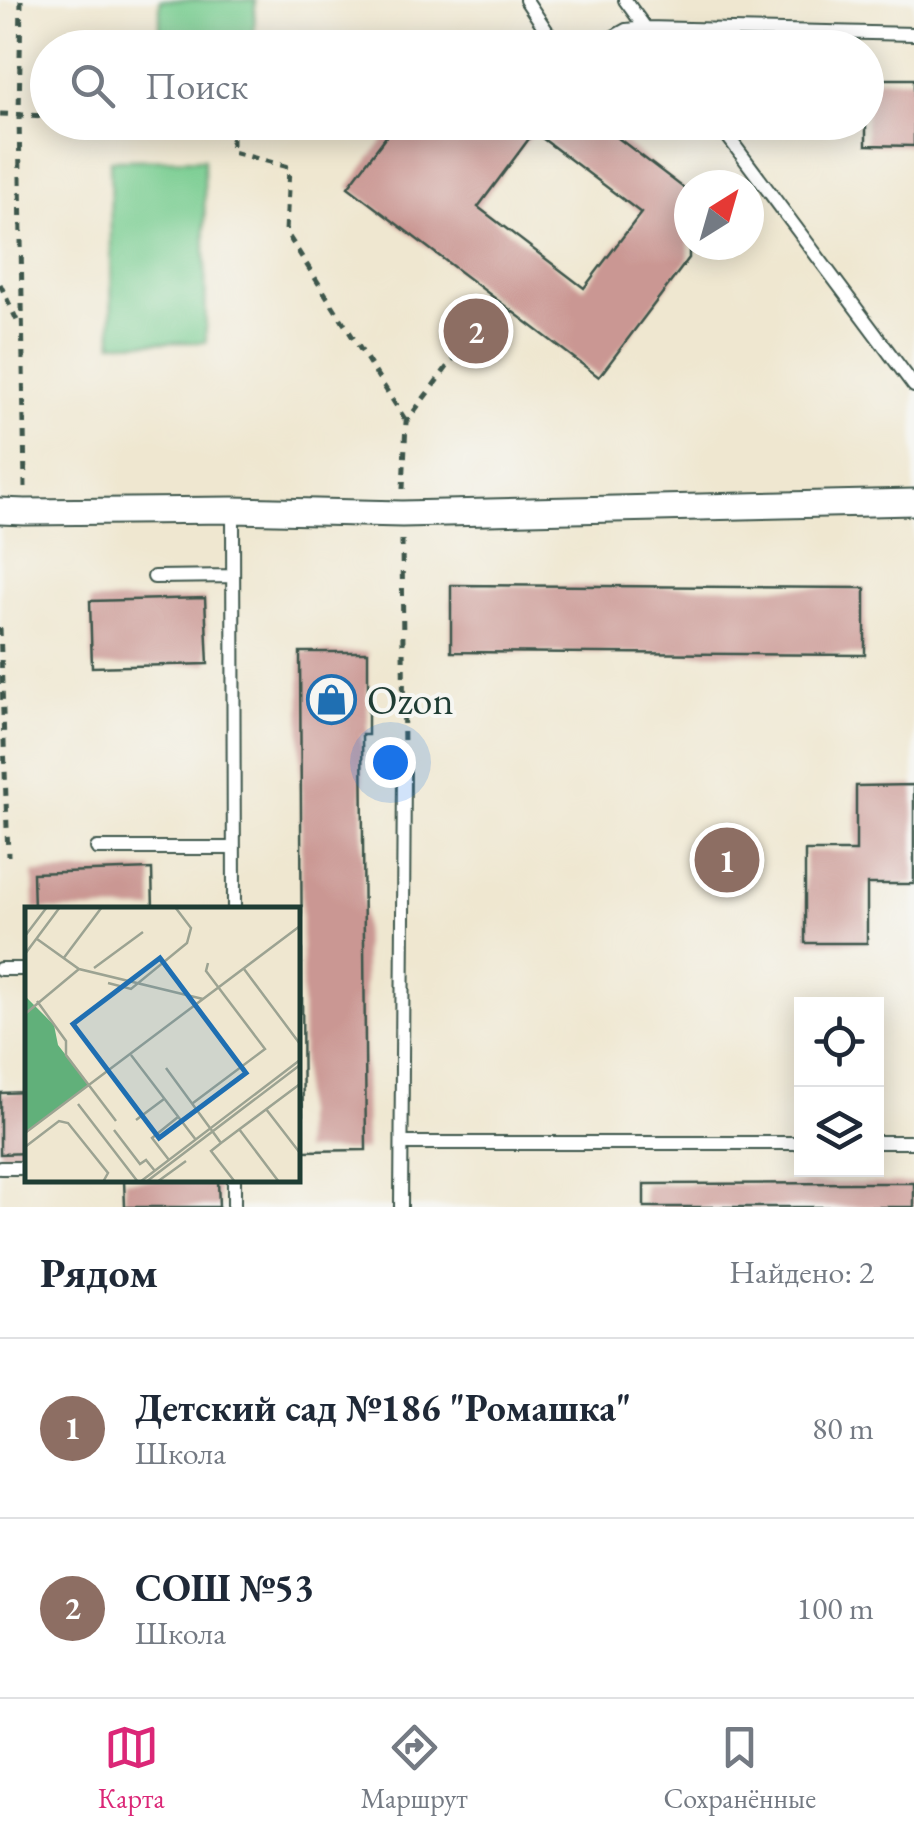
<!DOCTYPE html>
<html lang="ru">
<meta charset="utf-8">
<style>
body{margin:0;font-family:"EB Garamond",serif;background:#f2f2f3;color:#1f2937}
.controls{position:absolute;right:30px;bottom:30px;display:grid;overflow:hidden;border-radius:0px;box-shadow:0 5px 25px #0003}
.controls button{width:90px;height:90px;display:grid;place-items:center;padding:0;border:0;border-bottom:2px solid #e0e1e3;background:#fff;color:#1f2937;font:50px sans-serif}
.compass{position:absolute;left:674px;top:170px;width:90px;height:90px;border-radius:50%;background:#fff;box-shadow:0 5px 25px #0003;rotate:37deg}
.you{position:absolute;left:390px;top:762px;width:35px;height:35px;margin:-25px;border:8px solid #fff;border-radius:50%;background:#1a73e8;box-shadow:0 0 0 15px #1a73e833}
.badge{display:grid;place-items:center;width:65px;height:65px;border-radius:50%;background:#db2777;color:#fff;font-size:32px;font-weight:700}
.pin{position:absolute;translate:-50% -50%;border:5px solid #fff;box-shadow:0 2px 10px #0006}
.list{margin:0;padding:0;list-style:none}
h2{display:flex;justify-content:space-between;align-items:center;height:130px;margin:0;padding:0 40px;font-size:42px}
h2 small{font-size:32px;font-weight:400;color:#747a83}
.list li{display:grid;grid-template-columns:65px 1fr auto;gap:30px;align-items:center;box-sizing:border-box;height:180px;padding:0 40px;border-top:2px solid #e0e1e3}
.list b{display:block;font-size:38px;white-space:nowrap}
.list p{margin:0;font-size:32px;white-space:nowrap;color:#747a83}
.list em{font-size:32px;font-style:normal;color:#747a83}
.icon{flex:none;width:55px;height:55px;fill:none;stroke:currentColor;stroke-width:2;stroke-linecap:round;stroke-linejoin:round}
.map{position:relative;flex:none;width:914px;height:1207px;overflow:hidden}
.search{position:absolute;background:#fff;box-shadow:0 5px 25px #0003;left:30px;right:30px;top:30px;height:110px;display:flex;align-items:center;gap:25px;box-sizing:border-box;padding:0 35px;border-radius:55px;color:#747a83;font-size:38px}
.sheet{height:490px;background:#fff}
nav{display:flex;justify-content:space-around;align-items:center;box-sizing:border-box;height:140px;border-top:2px solid #e0e1e3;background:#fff;font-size:28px;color:#747a83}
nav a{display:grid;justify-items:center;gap:5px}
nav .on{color:#db2777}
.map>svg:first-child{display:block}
.green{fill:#77cc8f;stroke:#4b8462;stroke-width:2.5}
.building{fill:#ca9793;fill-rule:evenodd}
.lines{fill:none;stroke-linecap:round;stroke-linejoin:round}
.lane-casing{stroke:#3e564b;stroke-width:16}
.street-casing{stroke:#3e564b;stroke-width:29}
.path{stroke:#3e564b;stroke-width:5;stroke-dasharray:8 8;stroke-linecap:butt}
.lane{stroke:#fff;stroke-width:12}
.street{stroke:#fff;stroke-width:25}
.labels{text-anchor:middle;stroke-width:8;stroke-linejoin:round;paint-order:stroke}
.poi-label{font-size:40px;fill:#1f3d34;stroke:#f6f6f2;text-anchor:start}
.inset-road{fill:none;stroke:#9ca392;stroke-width:2.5}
.view{fill:#1f6fb2;fill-opacity:0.15;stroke:#1f6fb2;stroke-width:5}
.inset-edge{fill:none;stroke:#1f3d34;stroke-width:5}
</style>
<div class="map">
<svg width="914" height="1207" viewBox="0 0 914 1207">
<rect width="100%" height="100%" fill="#f6f6f2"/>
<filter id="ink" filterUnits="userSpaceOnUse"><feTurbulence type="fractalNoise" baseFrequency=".01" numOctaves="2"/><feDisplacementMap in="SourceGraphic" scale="20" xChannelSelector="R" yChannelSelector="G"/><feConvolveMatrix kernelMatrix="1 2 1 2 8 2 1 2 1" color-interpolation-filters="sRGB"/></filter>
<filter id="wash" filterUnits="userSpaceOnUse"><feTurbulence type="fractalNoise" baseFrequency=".0048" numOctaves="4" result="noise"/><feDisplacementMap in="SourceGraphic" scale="40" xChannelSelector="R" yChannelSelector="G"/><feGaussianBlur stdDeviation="2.25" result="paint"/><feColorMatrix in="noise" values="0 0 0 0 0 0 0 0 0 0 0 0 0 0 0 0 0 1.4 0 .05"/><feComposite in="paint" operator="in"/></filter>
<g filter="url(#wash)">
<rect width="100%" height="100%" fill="#efe7d0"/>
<path class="green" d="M160 0H255L254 47H160Z
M204 159 206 342 112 343 110 160Z"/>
<g id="blocks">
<path class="building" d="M866 79H914V146L866 145Z
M397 122H597L689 192V258L599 377 348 187ZM534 132 641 213 584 288 478 207Z
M451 585 865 588V655L451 652Z
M205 598 208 664 92 667 90 601Z
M300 652H368V735H362L366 1150 303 1151Z
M914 785V884H867V943H805V851H856V786Z
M152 869 153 910H34L33 873Z
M28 1092V1153L0 1154V1093Z
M124 1180H218L219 1207H125Z
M855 1183H914V1207H644V1184Z"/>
</g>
</g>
<g filter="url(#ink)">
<use href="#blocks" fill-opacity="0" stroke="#3e564b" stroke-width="2.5"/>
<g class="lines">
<defs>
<path id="lane" d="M526 0 558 48
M625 0 660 48
M594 48 626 30 646 28 914 34
M717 122 914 386
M233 510 234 909
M154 577 233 576
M97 848H234
M0 969H28
M876 1142H914
M402 1143H802
M0 1168H28
M234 1180V1207
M401 1207 404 772"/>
<path id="street" d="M0 511 25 512 233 510 402 514 914 502"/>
</defs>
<use href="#lane" class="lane-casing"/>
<use href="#street" class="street-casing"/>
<path class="path" d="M21 0 19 115 25 487
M0 114 48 116
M232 122V152L289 167 286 232 406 421
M0 284 20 327
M403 489 406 422 497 300
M402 540 404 754
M0 628 8 856"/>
<use href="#lane" class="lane"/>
<use href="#street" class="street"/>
</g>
</g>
<defs>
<symbol id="shop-ring" viewBox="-11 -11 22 22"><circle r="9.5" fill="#f6f6f2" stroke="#1f6fb2" stroke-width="1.5"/><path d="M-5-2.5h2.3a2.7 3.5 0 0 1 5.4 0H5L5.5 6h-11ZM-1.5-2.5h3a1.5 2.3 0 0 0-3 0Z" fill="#1f6fb2"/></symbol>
</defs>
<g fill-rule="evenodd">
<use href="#shop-ring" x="304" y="672" width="55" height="55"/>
</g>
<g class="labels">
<g class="poi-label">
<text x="367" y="714">Ozon</text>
</g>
</g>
<g transform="translate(25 907)">
<rect width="275" height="275" fill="#efe7d0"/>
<path d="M0 89 29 118 33 138 64 178 0 226Z" fill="#61b07a"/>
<path class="inset-road" d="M0 29 22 0M12 32 54 62 178 92M0 47 35 0M38 52 77 0M69 61 118 25M219 62 275 137M83 76 106 82 162 36 166 21 150 0M12 94 41 134V148L91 214M0 107 54 62M106 148 171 233M141 161 196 236 275 177M168 196 240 142 181 64 183 56M53 197 113 275M241 202 275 246M111 213 139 192M214 222 254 275M89 223 115 257 121 253 130 264M0 226 275 19M196 236 186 244 210 275M0 240 34 214 43 216 83 266 78 275M144 253 127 231 153 210M115 275 275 153M121 275 275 158M132 275 161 254"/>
<path class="view" d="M135 51 221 166 134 231 48 117Z"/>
<rect width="275" height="275" class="inset-edge"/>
</g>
</svg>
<div class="controls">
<button><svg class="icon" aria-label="locate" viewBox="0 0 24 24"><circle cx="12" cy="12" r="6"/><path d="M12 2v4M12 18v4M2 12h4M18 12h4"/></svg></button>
<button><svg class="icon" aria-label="layers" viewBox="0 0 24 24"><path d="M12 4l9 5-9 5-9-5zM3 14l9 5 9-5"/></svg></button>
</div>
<svg class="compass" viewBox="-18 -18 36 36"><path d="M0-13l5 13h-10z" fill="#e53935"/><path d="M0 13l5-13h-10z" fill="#747a83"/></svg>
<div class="you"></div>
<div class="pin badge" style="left:727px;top:860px;background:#8d6e63">1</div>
<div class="pin badge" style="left:476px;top:331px;background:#8d6e63">2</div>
<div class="search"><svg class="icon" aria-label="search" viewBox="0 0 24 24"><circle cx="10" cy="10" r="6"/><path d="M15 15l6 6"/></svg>Поиск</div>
</div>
<section class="sheet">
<h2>Рядом<small>Найдено: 2</small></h2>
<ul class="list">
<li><span class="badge" style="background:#8d6e63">1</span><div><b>Детский сад №186 &quot;Ромашка&quot;</b><p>Школа</p></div><em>80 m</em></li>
<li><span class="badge" style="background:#8d6e63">2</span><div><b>СОШ №53</b><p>Школа</p></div><em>100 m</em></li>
</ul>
</section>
<nav>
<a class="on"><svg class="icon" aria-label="map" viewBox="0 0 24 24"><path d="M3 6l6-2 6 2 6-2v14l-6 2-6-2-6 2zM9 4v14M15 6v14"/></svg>Карта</a>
<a><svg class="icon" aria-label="directions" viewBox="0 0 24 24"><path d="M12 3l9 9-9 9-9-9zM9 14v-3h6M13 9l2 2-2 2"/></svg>Маршрут</a>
<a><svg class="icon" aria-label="saved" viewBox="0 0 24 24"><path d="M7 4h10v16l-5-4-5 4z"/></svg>Сохранённые</a>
</nav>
